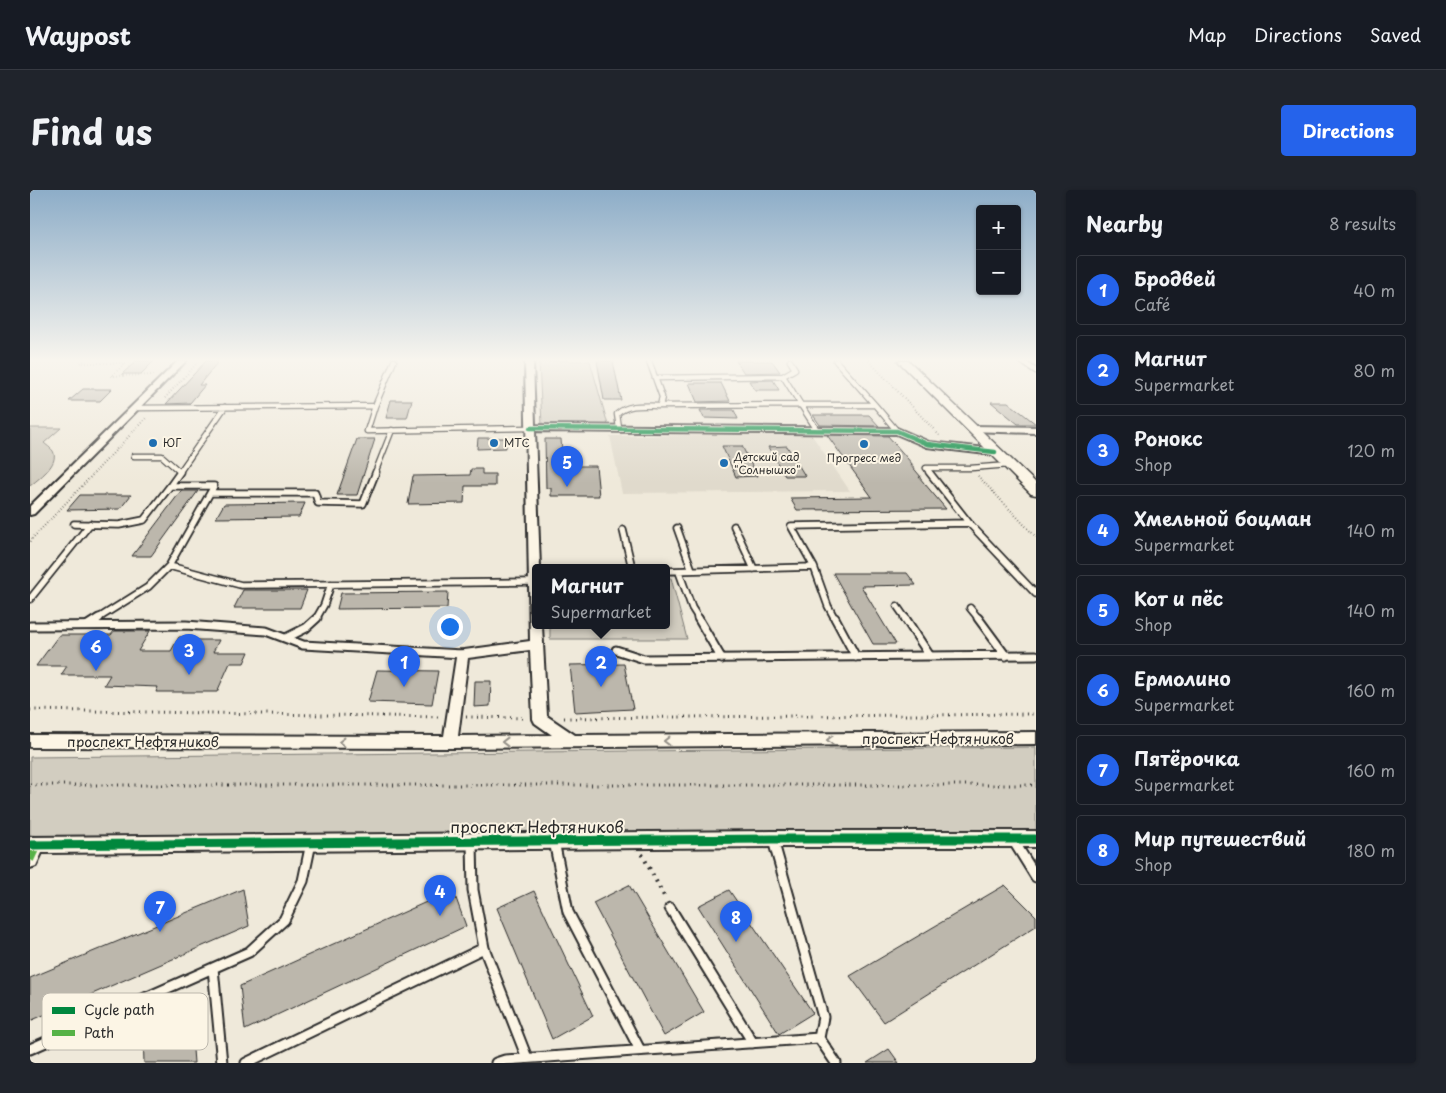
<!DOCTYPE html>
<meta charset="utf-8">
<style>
body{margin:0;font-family:"Playpen Sans",sans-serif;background:#20242c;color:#f1f3f6}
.controls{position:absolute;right:15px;top:15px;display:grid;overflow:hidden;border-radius:5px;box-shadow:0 1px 4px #0004}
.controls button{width:45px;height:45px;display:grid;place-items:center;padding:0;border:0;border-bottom:1px solid #363941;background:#171b24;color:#f1f3f6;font:25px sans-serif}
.you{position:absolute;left:419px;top:436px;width:18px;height:18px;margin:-12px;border:4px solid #fff;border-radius:50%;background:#1a73e8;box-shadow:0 0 0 8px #1a73e833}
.badge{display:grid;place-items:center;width:32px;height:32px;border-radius:50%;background:#2563eb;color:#fff;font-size:16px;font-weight:700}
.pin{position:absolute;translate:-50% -41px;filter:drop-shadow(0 1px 2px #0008)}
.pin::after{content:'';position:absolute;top:26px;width:18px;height:15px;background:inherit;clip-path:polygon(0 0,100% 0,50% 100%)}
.popup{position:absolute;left:502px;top:374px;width:138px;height:65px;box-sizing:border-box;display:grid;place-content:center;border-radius:5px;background:#171b24;filter:drop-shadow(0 1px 4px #0005);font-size:16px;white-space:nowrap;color:#9ea1a6}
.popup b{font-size:19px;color:#f1f3f6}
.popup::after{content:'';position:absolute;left:50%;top:100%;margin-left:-10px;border:10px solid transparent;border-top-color:#171b24}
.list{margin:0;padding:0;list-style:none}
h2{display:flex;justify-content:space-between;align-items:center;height:65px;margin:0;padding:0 20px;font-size:21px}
h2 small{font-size:16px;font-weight:400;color:#9ea1a6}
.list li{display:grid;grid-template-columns:32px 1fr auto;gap:15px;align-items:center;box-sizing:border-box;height:70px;margin:0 10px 10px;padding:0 10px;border:1px solid #363941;border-radius:5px}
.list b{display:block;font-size:19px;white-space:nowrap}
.list p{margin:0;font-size:16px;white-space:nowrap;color:#9ea1a6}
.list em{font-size:16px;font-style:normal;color:#9ea1a6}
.map{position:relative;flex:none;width:1006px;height:873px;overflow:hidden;border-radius:5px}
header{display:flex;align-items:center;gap:30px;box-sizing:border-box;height:70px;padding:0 25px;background:#171b24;border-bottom:1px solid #363941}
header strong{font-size:24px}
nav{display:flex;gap:28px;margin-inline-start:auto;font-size:18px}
.intro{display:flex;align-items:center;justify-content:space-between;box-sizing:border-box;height:120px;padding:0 30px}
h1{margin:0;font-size:35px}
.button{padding:12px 22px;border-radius:5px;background:#2563eb;color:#fff;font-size:18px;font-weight:700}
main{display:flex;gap:30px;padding:0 30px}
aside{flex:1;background:#171b24;border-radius:5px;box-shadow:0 1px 4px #0004}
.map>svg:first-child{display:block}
.built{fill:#e0dacc}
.green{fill:#d2cdc0;stroke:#7e7c76}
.building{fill:#bcb7ac;stroke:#2b2b2b}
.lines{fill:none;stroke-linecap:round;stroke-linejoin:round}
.lane-far3-casing{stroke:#2b2b2b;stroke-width:7}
.lane-far2-casing{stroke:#2b2b2b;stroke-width:9}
.lane-far1-casing{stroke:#2b2b2b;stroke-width:11}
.lane-casing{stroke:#2b2b2b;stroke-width:13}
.street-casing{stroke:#2b2b2b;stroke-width:4}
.secondary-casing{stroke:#2b2b2b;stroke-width:3}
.path-far2{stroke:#2b2b2b;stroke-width:2;stroke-dasharray:0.5 2.5;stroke-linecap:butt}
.path-far1{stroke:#2b2b2b;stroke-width:3;stroke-dasharray:1 4.5;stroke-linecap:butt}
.path{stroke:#2b2b2b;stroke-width:4;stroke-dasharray:2 5.5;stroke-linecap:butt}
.lane-far3{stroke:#fcf5e5;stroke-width:4.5}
.lane-far2{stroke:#fcf5e5;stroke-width:5.5}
.lane-far1{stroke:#fcf5e5;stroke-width:7}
.lane{stroke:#fcf5e5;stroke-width:9}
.street{fill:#fcf5e5;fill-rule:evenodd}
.secondary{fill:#fcf5e5;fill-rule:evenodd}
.quiet{stroke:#56b246;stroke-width:8;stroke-dasharray:15 8;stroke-linecap:butt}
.cycleway-far1-casing{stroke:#fcf5e5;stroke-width:6}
.cycleway-casing{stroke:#fcf5e5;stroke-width:12}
.cycleway-far1{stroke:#00873e;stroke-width:4.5}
.cycleway{stroke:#00873e;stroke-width:9}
.oneway{stroke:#949088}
.poi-dot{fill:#1f6fb2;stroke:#fcf5e5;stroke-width:2}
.labels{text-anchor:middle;stroke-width:4;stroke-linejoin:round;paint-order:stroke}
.far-poi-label{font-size:11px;fill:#2b2b2b;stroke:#fcf5e5;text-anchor:start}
.street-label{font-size:14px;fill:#2b2b2b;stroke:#fcf5e5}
.near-street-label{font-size:16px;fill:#2b2b2b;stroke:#fcf5e5}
.key{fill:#fcf5e5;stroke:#bdb8ad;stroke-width:1}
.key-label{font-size:14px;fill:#2b2b2b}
</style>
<header>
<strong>Waypost</strong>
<nav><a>Map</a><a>Directions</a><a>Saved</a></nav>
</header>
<div class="intro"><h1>Find us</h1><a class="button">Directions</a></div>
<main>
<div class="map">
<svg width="1006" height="873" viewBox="0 0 1006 873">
<rect width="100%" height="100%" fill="#efe9da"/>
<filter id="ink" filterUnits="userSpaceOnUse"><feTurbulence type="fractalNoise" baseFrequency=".02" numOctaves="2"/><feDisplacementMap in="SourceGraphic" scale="10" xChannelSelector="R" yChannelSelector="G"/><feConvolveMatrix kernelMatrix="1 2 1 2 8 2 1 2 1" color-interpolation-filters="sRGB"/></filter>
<g filter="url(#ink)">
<path class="built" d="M781 244 820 301 592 303 580 246Z"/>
<path class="green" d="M509 171H560L578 235H512Z
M0 238H31L14 253C16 255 21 258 23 261 30 274 8 289 0 296Z
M636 388H641L657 449H520V436H636Z
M1006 557V640L10 646 0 645V567Z"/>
<path class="building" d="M106 171H124L111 184H92Z
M176 171H184L187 173 169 195H175L160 213 136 214Z
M567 171H583L591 210H574Z
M706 171H742L750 182 714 183Z
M743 190 749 200H725L719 191Z
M659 193H691L700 211 667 212Z
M53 199H82L70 211H39Z
M361 210H382L377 228H356Z
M961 212H978L1006 234H988Z
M670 220H704L708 229 674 228Z
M783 225H839L849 236 790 235Z
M797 245 858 246 883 275H881L891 287H889L916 319 767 320 760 308 842 307Z
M448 248H476V258L447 259Z
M327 249H345L327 305H307Z
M515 249H531L533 276H566L569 306H521V298H516Z
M692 256H712L727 286 706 287Z
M757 256 775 286H755L738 257Z
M441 279H452V284H465V296H435L434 313 378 314 383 286 440 285Z
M151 301H168L121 366H102Z
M50 305H101L90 319 37 320Z
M275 313 269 327 186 328 194 314Z
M803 383H877L886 395 831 396 866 454H843Z
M213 400H277L270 418H204Z
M418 402 417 418 307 419 311 403Z
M84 441H120L108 461H141L149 447H162L161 450H189L183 462H219L214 473H200L187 502H126L128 497 74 495 80 485H31L37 476H6L29 445H81Z
M594 474 603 519 545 522 540 475Z
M347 480 408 481 402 514 338 512Z
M445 491H461L460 516 444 517Z
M599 695 674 822 634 846 563 713Z
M975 695 1006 726V736L854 832 820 786Z
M213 699 219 736 0 831V788Z
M423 700 436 736 215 840 210 796Z
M699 700 783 823 749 844 668 716Z
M504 701 563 826 522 849 467 718Z
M160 820 164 873H114L113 841Z
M859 859 869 873H837Z"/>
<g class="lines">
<defs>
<path id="lane-far3" d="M806 171 845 215
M991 171 1006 181
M753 186 765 179 760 171
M625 188 753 186 771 215H845L867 241
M345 216 337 241 500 238
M630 216 771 215 787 240
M104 218 345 216 364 171
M589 238 587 224C599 213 615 216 630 216L632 207 619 171
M104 266H132L150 282
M149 283 195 217
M345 283 362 240
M900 283 896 278H941L979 275"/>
<path id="lane-far2" d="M181 303H285L288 313 333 314 346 282
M939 333 1006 404
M44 334 89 335 114 330 140 296
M704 336 724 379
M647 338 662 380
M593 340 602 378
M139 376 211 395 505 392
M784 377 798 416 805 429
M636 381 784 377 761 336 939 333 899 282
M649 382 662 418 669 429
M0 409 60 334
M867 416 876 429
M940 418 949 429
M67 429 118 397 139 376 184 296H140L150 282
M286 429 294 415 301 394"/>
<path id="lane-far1" d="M668 428 692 469
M805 428 826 467
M875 428 900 466
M948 428 976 466
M58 435 69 428
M0 436 156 435 236 441 273 455 432 464
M256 448 276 438 287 428
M586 460 614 469 1006 465"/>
<path id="lane" d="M983 650 1006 687
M524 651 538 722 610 860
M442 653 443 700 454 758
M640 718 723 853
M183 778 192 873
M789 848 806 873
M0 859 219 762 254 730 273 691 281 653
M216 873 454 758 497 868
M466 873 475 870 789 848 793 827 743 650"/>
<path id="street" d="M148 171H156L4 324 0 325V316Z
M495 171H503L505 235 867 238 899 252 965 259 969 262 965 265 897 257 866 244 505 241 510 378H506V436H512L517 526 545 545 1006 542V554L420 558 0 557V545L414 546 427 461 500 451ZM500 460 503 529 505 533 522 545 428 546 438 468Z
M942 236 1006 237V243L939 241 938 239Z
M742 641H1006V657H742L12 663 6 676 0 678V647Z"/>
<path id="secondary" d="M868 171H879L1006 293V305L1001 304Z"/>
</defs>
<use href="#lane-far3" class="lane-far3-casing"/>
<use href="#lane-far2" class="lane-far2-casing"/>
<use href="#lane-far1" class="lane-far1-casing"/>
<use href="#lane" class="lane-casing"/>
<use href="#street" class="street-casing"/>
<use href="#secondary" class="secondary-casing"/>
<path class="path-far2" d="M54 171 51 173H96L81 186 124 185
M839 171 910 246
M135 208 169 171
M948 286 1006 347
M0 351 117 227"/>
<path class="path-far1" d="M0 520 411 527
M436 527 496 528
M534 528 1006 524
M0 595H1006"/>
<path class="path" d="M612 664 635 708"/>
<use href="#lane-far3" class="lane-far3"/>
<use href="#lane-far2" class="lane-far2"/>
<use href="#lane-far1" class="lane-far1"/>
<use href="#lane" class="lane"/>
<use href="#street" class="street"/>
<use href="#secondary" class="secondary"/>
<path class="quiet" d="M0 670 7 655"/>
<defs>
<path id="cycleway-far1" d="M500 238 867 241 897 254 965 262"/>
<path id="cycleway" d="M0 655 742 649H1006"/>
</defs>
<use href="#cycleway-far1" class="cycleway-far1-casing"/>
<use href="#cycleway" class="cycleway-casing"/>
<use href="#cycleway-far1" class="cycleway-far1"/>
<use href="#cycleway" class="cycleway"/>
</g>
<defs><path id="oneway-chevron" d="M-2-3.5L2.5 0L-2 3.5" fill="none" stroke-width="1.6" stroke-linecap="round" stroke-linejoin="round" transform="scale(1.25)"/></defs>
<g class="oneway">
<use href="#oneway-chevron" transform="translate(800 550) rotate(180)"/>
<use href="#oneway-chevron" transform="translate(637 551) rotate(180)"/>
<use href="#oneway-chevron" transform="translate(312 552) rotate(-180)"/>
<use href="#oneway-chevron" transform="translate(475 552) rotate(180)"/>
</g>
</g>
<linearGradient id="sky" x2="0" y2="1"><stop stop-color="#8dadc8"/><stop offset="0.58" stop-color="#f8f5ee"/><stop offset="1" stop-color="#f8f5ee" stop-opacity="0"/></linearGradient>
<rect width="1006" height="293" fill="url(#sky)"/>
<g class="poi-dot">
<circle cx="123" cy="253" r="5"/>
<circle cx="464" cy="253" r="5"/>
<circle cx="834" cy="254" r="5"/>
<circle cx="694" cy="273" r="5"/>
</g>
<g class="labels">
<g class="far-poi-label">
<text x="133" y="257">ЮГ</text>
<text x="474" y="257">МТС</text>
<text x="704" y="271">Детский сад<tspan x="704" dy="13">"Солнышко"</tspan></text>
<text x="834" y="272" text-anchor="middle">Прогресс мед</text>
</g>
<g class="street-label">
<text x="908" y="554">проспект Нефтяников</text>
<text x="113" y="557">проспект Нефтяников</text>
</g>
<g class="near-street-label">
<text x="507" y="643">проспект Нефтяников</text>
</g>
</g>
<rect x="12" y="803" width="166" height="57" rx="8" class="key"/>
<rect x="22" y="817" width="23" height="7" fill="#00873e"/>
<rect x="22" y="840" width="23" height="6" fill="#56b246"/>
<g class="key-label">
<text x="54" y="825">Cycle path</text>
<text x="54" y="848">Path</text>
</g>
</svg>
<div class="controls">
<button>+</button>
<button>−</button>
</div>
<div class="you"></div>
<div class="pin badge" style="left:374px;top:497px">1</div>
<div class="pin badge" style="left:571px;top:497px">2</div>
<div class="popup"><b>Магнит</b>Supermarket</div>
<div class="pin badge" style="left:159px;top:485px">3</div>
<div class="pin badge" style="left:410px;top:726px">4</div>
<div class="pin badge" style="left:537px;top:297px">5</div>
<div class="pin badge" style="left:66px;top:481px">6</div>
<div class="pin badge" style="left:130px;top:742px">7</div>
<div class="pin badge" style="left:706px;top:752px">8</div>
</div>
<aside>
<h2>Nearby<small>8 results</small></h2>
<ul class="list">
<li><span class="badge">1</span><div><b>Бродвей</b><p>Café</p></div><em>40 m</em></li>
<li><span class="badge">2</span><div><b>Магнит</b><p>Supermarket</p></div><em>80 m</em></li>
<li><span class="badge">3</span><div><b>Ронокс</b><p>Shop</p></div><em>120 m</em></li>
<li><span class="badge">4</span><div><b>Хмельной боцман</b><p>Supermarket</p></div><em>140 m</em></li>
<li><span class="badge">5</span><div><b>Кот и пёс</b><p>Shop</p></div><em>140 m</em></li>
<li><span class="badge">6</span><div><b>Ермолино</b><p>Supermarket</p></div><em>160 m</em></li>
<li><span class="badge">7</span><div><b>Пятёрочка</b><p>Supermarket</p></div><em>160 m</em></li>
<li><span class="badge">8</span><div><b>Мир путешествий</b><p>Shop</p></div><em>180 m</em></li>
</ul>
</aside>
</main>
